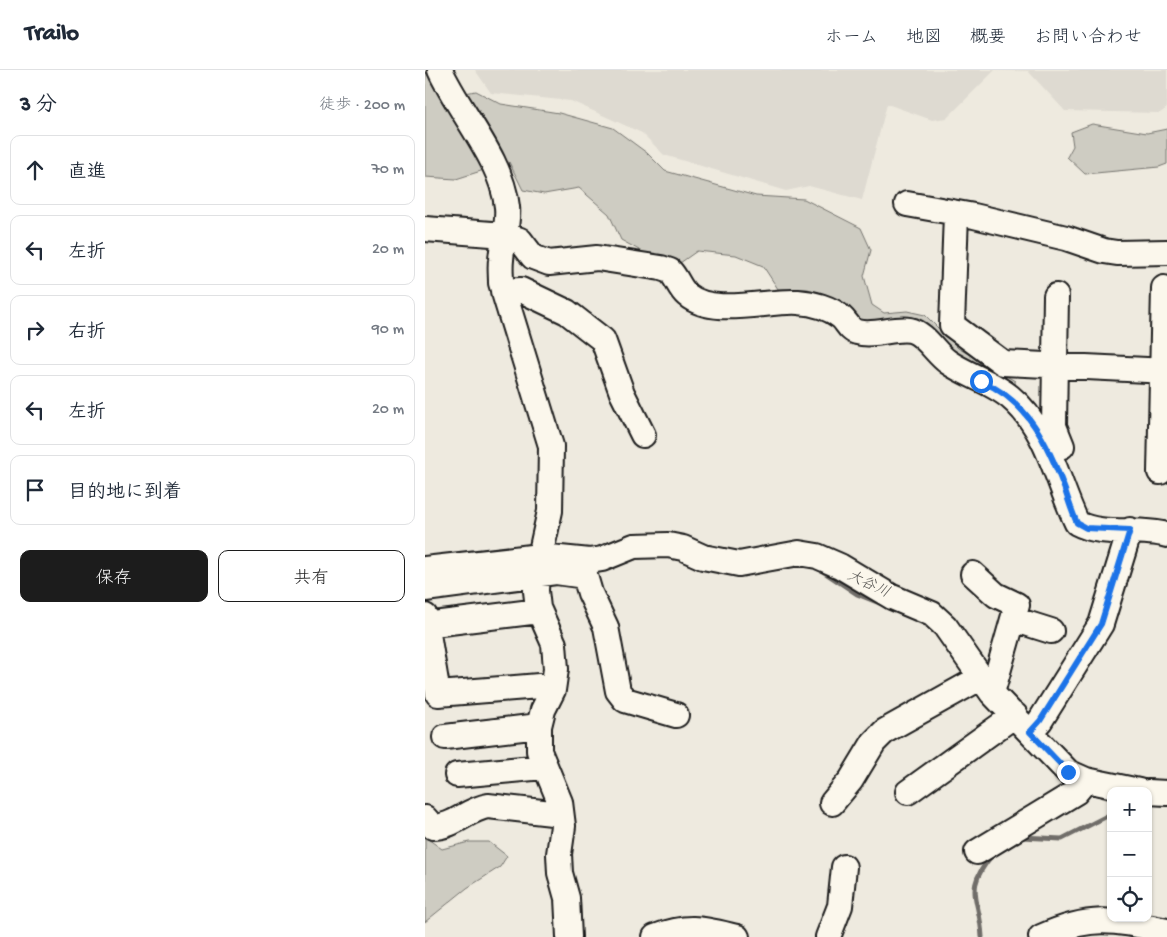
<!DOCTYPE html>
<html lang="ja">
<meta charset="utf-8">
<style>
body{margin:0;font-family:"Gochi Hand","Klee One",sans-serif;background:#f6f6f7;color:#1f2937}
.controls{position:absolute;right:15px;bottom:15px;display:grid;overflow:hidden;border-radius:10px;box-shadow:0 1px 4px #0004}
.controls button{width:45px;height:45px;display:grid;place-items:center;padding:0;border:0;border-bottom:1px solid #e0e1e3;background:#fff;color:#1f2937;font:25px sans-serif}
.stop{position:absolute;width:15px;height:15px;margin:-11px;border:4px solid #1a73e8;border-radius:50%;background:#fff}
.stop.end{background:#1a73e8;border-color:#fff;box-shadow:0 1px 5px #0008}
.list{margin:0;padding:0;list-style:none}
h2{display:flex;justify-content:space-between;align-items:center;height:65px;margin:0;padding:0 20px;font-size:21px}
h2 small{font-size:16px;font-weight:400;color:#747a83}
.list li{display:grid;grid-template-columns:32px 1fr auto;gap:15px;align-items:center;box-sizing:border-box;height:70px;margin:0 10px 10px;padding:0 10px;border:1px solid #e0e1e3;border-radius:10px}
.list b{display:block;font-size:19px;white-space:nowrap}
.list em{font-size:16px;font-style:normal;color:#747a83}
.actions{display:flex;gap:10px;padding:15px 20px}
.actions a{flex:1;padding:11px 0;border:1px solid #1c1c1c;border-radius:10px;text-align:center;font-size:18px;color:#1c1c1c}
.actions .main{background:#1c1c1c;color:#fff}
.icon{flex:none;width:28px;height:28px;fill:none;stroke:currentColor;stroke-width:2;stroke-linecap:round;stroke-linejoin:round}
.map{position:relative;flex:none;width:742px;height:867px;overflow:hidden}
header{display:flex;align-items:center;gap:30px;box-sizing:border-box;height:70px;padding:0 25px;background:#fff;border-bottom:1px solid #e0e1e3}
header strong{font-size:24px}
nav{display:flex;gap:28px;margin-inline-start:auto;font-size:18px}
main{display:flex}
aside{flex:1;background:#fff}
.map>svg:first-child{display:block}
.built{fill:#dedad1}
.green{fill:#ceccc2;stroke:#75746f}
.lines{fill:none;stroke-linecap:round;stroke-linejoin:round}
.stream{stroke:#6f6d69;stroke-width:5}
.minor-casing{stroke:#1c1c1c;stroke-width:28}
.minor{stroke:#fbf7ec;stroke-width:24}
.route{stroke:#1a73e8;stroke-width:6}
.labels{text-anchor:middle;stroke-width:4;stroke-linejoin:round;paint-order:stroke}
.water-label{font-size:15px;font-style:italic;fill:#5a5956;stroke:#fbf7ec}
</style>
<header>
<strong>Trailo</strong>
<nav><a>ホーム</a><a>地図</a><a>概要</a><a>お問い合わせ</a></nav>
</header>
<main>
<aside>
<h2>3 分<small>徒歩 · 200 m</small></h2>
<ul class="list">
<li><svg class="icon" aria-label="ahead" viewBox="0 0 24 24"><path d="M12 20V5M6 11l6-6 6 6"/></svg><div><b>直進</b></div><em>70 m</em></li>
<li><svg class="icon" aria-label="left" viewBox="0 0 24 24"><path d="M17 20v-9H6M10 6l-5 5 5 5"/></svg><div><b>左折</b></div><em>20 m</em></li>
<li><svg class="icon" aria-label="right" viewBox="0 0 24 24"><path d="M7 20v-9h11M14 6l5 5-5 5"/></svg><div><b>右折</b></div><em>90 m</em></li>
<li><svg class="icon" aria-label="left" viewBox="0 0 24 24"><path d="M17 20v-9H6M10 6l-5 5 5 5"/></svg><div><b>左折</b></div><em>20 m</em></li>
<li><svg class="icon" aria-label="arrive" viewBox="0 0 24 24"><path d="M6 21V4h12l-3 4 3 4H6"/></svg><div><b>目的地に到着</b></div></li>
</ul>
<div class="actions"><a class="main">保存</a><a>共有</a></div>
</aside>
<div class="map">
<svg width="742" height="867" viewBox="0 0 742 867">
<rect width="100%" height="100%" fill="#eeeadf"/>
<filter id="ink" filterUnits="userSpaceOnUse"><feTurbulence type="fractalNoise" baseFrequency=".02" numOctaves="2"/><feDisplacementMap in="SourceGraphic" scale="10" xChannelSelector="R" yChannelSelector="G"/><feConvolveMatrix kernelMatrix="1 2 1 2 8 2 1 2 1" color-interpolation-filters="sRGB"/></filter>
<g filter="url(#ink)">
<path class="built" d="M50 0H742V38L735 43 640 41 603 1 570 0 522 48 507 50 462 34 437 130 384 116 361 121 239 85 217 63 146 31 66 23Z"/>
<path class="green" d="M0 1 18 27 51 21 76 34 134 43 188 58 222 83 240 101 331 126 379 129 436 158 446 180 439 206 447 235 459 243 482 241 500 245 533 278 590 311 591 322 513 275 441 255 420 243 406 228 383 219H353L338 196 311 185 272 181 255 193 223 185 196 170 184 144 154 118 119 124 98 120 84 92 31 109 0 107Z
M667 54 722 63 742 59V94L734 97 660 104 642 87 648 76 646 62Z
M0 767 17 779 44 772H64L82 786 75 797 42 818 0 852Z"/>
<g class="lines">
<path class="stream" d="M393 498 432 524 457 534
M661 721 686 728
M596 767 637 769 686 744
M557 867C555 826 537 821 568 784"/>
<defs>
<path id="minor" d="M15 0C35 44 77 89 82 137 84 154 77 172 76 190 75 197 76 205 76 213L126 376 125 441 112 500 111 521 113 538 129 574 131 599 128 620 118 640 114 656V681L135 732 138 756 134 784 135 803 142 828 144 867
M482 134 549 146 641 168 679 181 692 183 742 182
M531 144 527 255 578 293 742 301
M0 159 80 165 95 170 108 187 124 193 172 188 236 198 245 201C252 208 254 218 262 225 288 247 342 230 373 232 388 233 405 238 416 247 422 252 424 260 432 262 449 267 469 257 485 260 500 263 511 284 523 292 542 305 567 312 585 327 623 358 632 412 652 453 678 467 713 457 742 465
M78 221 96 220 142 242 178 270 197 323 218 365
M631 226 629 356 637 376
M735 402 739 218
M0 499 115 486 165 491 177 489 209 476 243 475 258 478 278 487 314 494 374 483 392 486 415 496 467 527 507 544 520 556 567 623 643 702 661 710 714 721
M548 504 571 525 592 535 567 623
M0 519 131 502 160 506 165 523 181 557 193 621 200 630 251 645
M0 546 13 624 114 616 128 620
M588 549 626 561
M0 555 114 541
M605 662 615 651 676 554 705 460
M20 667 114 656
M32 705 119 697
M483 722 590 645
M723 722 742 723
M407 733 426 710 449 672 460 661 555 608
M0 748 8 757C29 757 43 739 63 736L136 744
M552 782 651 722 661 710
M230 867C264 854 278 859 312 867
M403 867 415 836 419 797
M616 867C667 844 689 850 742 861"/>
</defs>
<use href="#minor" class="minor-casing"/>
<use href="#minor" class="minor"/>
</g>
</g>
<g class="lines" filter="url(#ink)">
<path class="route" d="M556 311C603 331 623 374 640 420 644 432 647 442 652 453L661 458 705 460 676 554 615 651 605 662 643 702"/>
</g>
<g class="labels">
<g class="water-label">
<text transform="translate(444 513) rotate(25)" y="5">大谷川</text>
</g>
</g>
</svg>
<div class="controls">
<button>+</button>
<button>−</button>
<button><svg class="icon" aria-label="locate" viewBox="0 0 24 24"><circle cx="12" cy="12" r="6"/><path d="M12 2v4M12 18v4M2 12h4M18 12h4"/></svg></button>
</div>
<div class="stop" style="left:556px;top:311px"></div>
<div class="stop end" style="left:643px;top:702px"></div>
</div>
</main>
